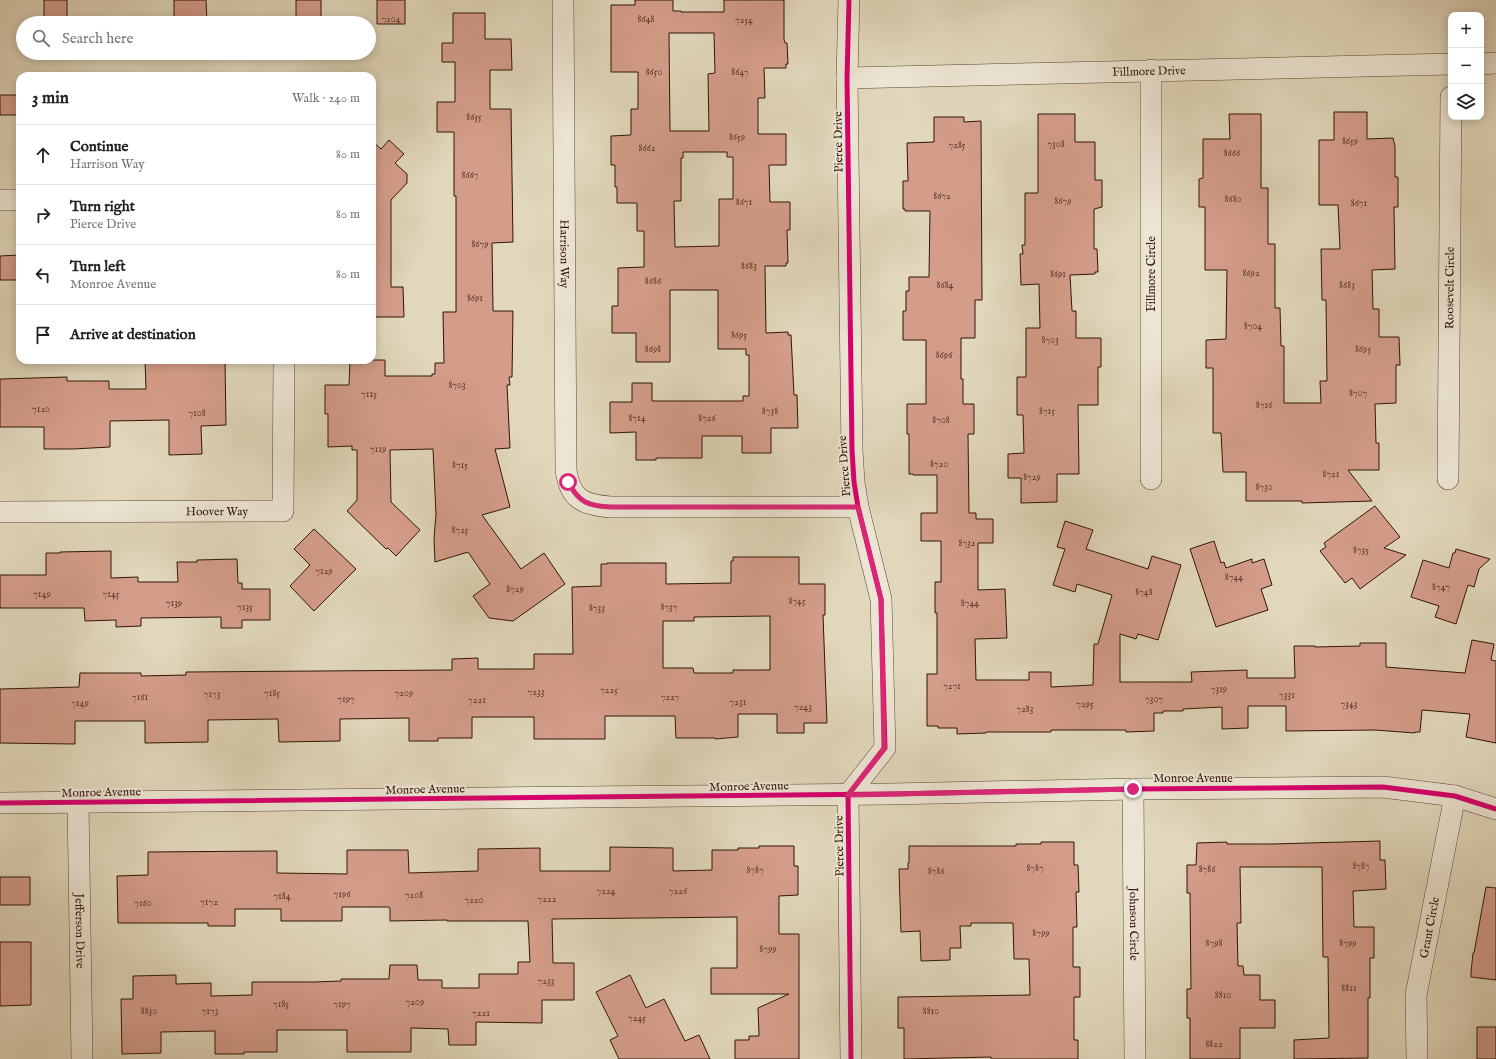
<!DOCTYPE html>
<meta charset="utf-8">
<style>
body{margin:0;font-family:"IM FELL English",serif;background:#f2f2f2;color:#222}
.controls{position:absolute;right:12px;top:12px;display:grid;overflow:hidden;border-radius:8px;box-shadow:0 2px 10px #0003}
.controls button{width:36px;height:36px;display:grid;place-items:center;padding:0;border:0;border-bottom:1px solid #e0e0e0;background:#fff;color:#222;font:20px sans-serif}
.stop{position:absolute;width:12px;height:12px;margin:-9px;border:3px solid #db2777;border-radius:50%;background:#fff}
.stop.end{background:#db2777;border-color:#fff;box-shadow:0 1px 4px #0008}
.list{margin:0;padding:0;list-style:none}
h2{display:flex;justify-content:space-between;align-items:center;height:52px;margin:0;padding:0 16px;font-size:17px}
h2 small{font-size:13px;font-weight:400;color:#767676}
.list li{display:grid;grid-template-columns:26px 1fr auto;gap:12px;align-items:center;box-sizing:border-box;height:60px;padding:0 16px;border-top:1px solid #e0e0e0}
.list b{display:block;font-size:15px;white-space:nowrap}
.list p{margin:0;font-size:13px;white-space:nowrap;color:#767676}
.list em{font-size:13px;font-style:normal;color:#767676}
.icon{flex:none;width:22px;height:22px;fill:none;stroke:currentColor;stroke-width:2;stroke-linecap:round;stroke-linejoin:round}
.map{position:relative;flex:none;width:1496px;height:1059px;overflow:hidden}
.search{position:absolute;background:#fff;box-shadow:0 2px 10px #0003;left:16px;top:16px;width:360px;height:44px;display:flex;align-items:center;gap:10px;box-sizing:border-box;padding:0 14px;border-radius:22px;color:#767676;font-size:15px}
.panel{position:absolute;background:#fff;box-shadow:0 2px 10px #0003;left:16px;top:72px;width:360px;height:292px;border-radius:12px}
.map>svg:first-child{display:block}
.building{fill:#d49d8a;stroke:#311408;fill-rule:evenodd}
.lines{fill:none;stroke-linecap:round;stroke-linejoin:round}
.minor-casing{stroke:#5d4535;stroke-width:22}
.minor{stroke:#ece5d3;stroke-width:21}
.cycleway-casing{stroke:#ece5d3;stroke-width:8}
.cycleway{stroke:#d6006c;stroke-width:5}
.route{stroke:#db2777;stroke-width:5}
.labels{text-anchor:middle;stroke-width:4;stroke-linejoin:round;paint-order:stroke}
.number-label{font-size:10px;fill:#5a3628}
.street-label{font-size:12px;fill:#311408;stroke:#ece5d3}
</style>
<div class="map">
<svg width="1496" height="1059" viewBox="0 0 1496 1059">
<rect width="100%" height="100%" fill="#e1d7bb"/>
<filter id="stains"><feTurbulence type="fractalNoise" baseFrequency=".005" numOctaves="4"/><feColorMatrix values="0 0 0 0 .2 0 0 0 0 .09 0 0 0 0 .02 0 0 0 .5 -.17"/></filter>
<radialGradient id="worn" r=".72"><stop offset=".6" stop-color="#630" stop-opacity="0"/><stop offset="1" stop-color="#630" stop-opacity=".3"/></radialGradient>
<path class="building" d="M44 0H67V23H44Z
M174 0H206L207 23H174Z
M296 0H321V19H296Z
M377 0H405V24H377Z
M635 0H673V11H681V12H724V0H784V39L785 43H787L788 64H786V68H764L765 98H758V134H786V165H769L770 202H790V230H787L788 263H786V266H765L766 333 788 332V335H791L794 395H797L798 428H771V453H742V436H702V458H656V460H636V432L610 433V402H632V383H652V401H743V396H749V355H746V349H718V290H670V362H636V333H612V306H618V268L644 267V231H637V203H617V187H615V165H611V136L631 135V109H638V72H611V5H635ZM669 33H714L715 73 708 74 709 131H670ZM683 152H727V157H733V199H719V246L675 247 674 201H681V158H683Z
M453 13H485V39H511L512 70H490V109H511L513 242 492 243 493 311H513L512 377H509L510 385H507L510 448 495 449 510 507 482 515 521 569 544 553 565 584 513 621 489 618 473 596 490 584 468 552 435 562 434 539 436 514 433 449 390 450 391 502 420 530 396 556 388 548 386 549 347 511 357 500V450H352V446L328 447V414H325V385H349L350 360H385V376H432V374H435V363H444L443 312H456V196H454V132H437V102H455V62H442V43H453Z
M0 95H20V115H0Z
M1334 112H1367V139L1393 138 1395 146V177H1398V207H1394L1395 269 1372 270 1373 309H1379V337H1399L1400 365H1396V403L1375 404 1376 443H1379V470H1348L1372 501 1302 503V501H1246V472H1223L1221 433H1213V368H1206V340L1226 339 1227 270H1205V207H1199V179L1203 178V139H1230L1229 114H1261V188H1268V244H1275V308H1280L1281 346H1284V403H1321L1320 381H1327L1326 300H1322L1321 249H1340L1338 205H1319V140H1334Z
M1038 114H1075V142H1095V180H1102V207L1094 209V249H1097L1098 272H1095V274L1070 275 1072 311H1076V338H1101V367H1098V405H1078L1079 474H1057V502L1021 503V478H1008V454L1024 453 1023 415H1017V377H1026V328H1040L1039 284 1021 285 1020 254H1023L1022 245H1025V193H1038Z
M934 117H964V122L981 121 982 300H975V338H961V379H963V404H974V434H968L969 513H976V519H993V543H978V590L1005 589 1007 638 975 639 976 680H1029V672H1051V687L1093 685 1094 644H1098L1112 595 1077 584 1075 592 1053 585 1065 549 1057 547 1065 521 1093 530 1086 549 1148 569 1152 556 1181 565 1158 640 1138 634 1136 639 1120 634V682H1192L1191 672 1247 670V678H1295L1294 646H1315V647L1360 646V643H1386V667L1465 673 1472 640 1494 644 1491 660 1496 661V743L1466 737 1470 714 1422 710 1420 732H1415V733L1375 730 1286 731V706H1248V728L1222 729V707L1183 709V711H1163V713H1154V731L1126 732V730H1051V732H986V733L957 734V728H938V726H927V674H937V613H935V582H941V541H921V513H937V475H913V474H909V434H907V404H926V340H903V311H906V291H909V277H929L930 211H905V209H903V181H908L907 143 934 142Z
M389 140 404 154 395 163 407 174V183L391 200V287H403L404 317H372V141L381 149Z
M20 255V280H0V256Z
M145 360H225L226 425 201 426 202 454 169 455V420L110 421V447L73 449H44V427H0V379L67 377V381H109V389H146Z
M1375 506 1400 537 1384 548 1406 555 1360 589 1352 578 1345 583 1320 551 1326 547 1324 543Z
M314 529 356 569 314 611 290 586 310 565 294 549Z
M1214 541 1221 563 1224 562 1226 568 1252 559V563L1264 559 1272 585 1261 589 1268 610 1216 627 1190 549Z
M1456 549 1490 559 1479 569 1474 587 1468 585 1456 624 1435 617 1439 606 1411 597 1423 560 1449 568 1453 553H1455Z
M111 551V578L138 577V582H178L177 562H197V560L237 559 238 583H242V589H270V620H242V628H221V617L141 618V626L116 627V620L85 621 84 608H0V575H46V553H60V552Z
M733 557H799V584H825V615H823L827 723H804V733H777V714H738V737L715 739V738H676L675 716H605V739H534V717H472V738H438V741H409V718L340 719V741L279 742 278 719 208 720V742L145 743V721H75V744L0 743V689L79 687 80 673H141V676L186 675V672L452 670V659L478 658V669H534V654H573L572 587 601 586V564H607V563H666V584L731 583V561H733ZM770 616V670H733V673H694L693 668H663V621H694V617Z
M1380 841V860H1385L1386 889 1353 891 1354 927H1374V958H1370V998H1368V1058L1294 1059V1040L1329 1038 1328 957H1323L1322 867H1240L1241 923H1237L1238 966H1243L1244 975H1260V1000H1275V1028H1240V1059H1190V1018H1187V989H1191L1190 893H1187V865H1196L1197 843 1227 842V844H1273Z
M1041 842H1074V865H1078L1079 892H1076L1077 927H1073V967H1080V997H1074V1040H1078V1059H991V1057L904 1059V1028H898V997L1030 995 1029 959H1014L1013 923H971V926H960L961 948H950V960L921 961 920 931 901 932 899 869H908V863H909V846H1016V844H1041Z
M759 846H794V866H798V895L779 896V934H799V1059H735V1040H749V1036H759L758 1008 789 994H711V968H737V917L552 919 553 963H574V1000H542V1023L476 1022V1045H449L448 1029 411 1028V1052H347V1030H277V1052H244V1054H215V1031L161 1032V1053L122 1054 121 999H133V976L176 975V984L211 983V996L252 995V982H315L341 981V979H389L390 965H417L418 980H442V988H479V974H518V962H530L528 921H447V920L390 921V908L388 907H342V921H281V909H235V926H208V923H118L117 876 148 875V852L277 851V873L347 874V850H408L409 873 478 871V849L540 848V871H610V847L673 848V871L712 870V850H738V848H759Z
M0 877H30V905H0Z
M1486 887 1496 888V980L1471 977V972L1473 953H1474Z
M0 942H31V1005L0 1006Z
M630 975 646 1008 664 999 685 1041 699 1035 710 1059H619L610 1040 618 1036 596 992Z
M1477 1027H1496V1059H1477Z"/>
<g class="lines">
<defs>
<g id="minor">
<path id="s1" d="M563 0 566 470C570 499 583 505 611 507H858"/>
<path d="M849 0 847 78 852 450 854 482 858 507 881 599 885 748 848 795 851 1059"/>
<path d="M1481 64 1496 63"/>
<path id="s2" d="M847 78 1451 64"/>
<path d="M0 200H20"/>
<path d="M1151 479V70"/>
<path id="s3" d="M1448 479 1451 97"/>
<path id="s4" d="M0 512 283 511 284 360"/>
<path id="s5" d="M1133 789 1135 1059"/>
<path id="s6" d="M78 802 82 1059"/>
<path d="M0 803 890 794 1133 789 1383 787 1455 796 1496 809"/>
<path id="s7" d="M1417 1059 1416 995 1455 796"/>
</g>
</defs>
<use href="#minor" class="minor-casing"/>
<use href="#minor" class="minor"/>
<defs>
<path id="cycleway" d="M849 0 847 78 852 450 854 482 858 507 881 599 885 748 848 795 851 1059
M0 803 890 794 1133 789 1383 787 1455 796 1496 809"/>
</defs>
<use href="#cycleway" class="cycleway-casing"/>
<use href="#cycleway" class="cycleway"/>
</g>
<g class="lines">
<path class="route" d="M568 482C579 503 589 506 611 507H858L881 599 884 748 848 795 1133 789"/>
</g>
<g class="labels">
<g class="number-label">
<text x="391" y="22">7204</text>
<text x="646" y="22">8648</text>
<text x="744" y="23">7254</text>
<text x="654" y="75">8650</text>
<text x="740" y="75">8647</text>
<text x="474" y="120">8655</text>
<text x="737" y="140">8659</text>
<text x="1350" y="144">8659</text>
<text x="1056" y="147">7308</text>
<text x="957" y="148">7285</text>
<text x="647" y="151">8662</text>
<text x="1232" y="156">8666</text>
<text x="470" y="178">8667</text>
<text x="942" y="199">8672</text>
<text x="1233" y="202">8680</text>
<text x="1063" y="204">8679</text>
<text x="744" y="205">8671</text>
<text x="1359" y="206">8671</text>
<text x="480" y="247">8679</text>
<text x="749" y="269">8683</text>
<text x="1251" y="276">8692</text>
<text x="1058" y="277">8691</text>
<text x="653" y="284">8686</text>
<text x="945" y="288">8684</text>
<text x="1347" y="288">8683</text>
<text x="475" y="301">8691</text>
<text x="1253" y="329">8704</text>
<text x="739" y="338">8695</text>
<text x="1050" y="343">8703</text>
<text x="653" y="352">8698</text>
<text x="1363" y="352">8695</text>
<text x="944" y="358">8696</text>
<text x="457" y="388">8703</text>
<text x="1358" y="396">8707</text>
<text x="369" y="397">7115</text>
<text x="1264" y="408">8716</text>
<text x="41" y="412">7120</text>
<text x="770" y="414">8738</text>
<text x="1047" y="414">8715</text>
<text x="197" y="416">7108</text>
<text x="637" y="421">8714</text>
<text x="707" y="421">8726</text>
<text x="941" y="423">8708</text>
<text x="378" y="452">7119</text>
<text x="939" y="467">8720</text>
<text x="460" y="468">8715</text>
<text x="1331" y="477">8721</text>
<text x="1032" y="480">8729</text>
<text x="1264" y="490">8730</text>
<text x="460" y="533">8725</text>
<text x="967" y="546">8732</text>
<text x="1361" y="553">8735</text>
<text x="324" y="574">7129</text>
<text x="1234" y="580">8744</text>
<text x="1441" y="590">8747</text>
<text x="515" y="592">8729</text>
<text x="1144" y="595">8748</text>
<text x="42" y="597">7149</text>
<text x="111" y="597">7145</text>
<text x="797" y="604">8745</text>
<text x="174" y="606">7139</text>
<text x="970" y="606">8744</text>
<text x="245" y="610">7135</text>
<text x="669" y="610">8737</text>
<text x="597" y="611">8733</text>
<text x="952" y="689">7271</text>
<text x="1219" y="692">7319</text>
<text x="609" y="693">7225</text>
<text x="536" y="695">7233</text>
<text x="272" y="696">7185</text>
<text x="404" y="696">7209</text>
<text x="212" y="697">7173</text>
<text x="1287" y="698">7331</text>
<text x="140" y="700">7161</text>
<text x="670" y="700">7227</text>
<text x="346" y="702">7197</text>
<text x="1154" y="702">7307</text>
<text x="477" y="703">7221</text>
<text x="738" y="705">7231</text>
<text x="80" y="706">7149</text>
<text x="1085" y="707">7295</text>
<text x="1349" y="707">7343</text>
<text x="803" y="710">7243</text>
<text x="1025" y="712">7283</text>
<text x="1361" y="869">8787</text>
<text x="1035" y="871">8787</text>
<text x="1207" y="872">8786</text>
<text x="755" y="873">8787</text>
<text x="936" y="874">8786</text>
<text x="606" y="894">7224</text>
<text x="678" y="894">7226</text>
<text x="342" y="897">7196</text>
<text x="414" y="898">7208</text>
<text x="282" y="899">7184</text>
<text x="547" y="902">7222</text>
<text x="474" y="903">7220</text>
<text x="209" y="905">7172</text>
<text x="143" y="906">7160</text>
<text x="1041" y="936">8799</text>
<text x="1214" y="946">8798</text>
<text x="1348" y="946">8799</text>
<text x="768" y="952">8799</text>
<text x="546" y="984">7233</text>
<text x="1349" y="991">8811</text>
<text x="1223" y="998">8810</text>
<text x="415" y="1005">7209</text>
<text x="281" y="1007">7185</text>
<text x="342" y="1007">7197</text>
<text x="149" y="1014">8830</text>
<text x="210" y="1014">7173</text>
<text x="931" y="1014">8810</text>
<text x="481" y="1016">7221</text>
<text x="637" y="1021">7245</text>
<text x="1214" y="1047">8822</text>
</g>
<g class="street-label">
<text dy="4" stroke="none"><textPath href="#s2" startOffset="302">Fillmore Drive</textPath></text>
<text transform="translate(838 142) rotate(-91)" y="4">Pierce Drive</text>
<text dy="4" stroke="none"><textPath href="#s1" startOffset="254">Harrison Way</textPath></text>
<text transform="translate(1151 274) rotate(-90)" y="4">Fillmore Circle</text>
<text dy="4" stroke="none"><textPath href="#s3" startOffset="191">Roosevelt Circle</textPath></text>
<text transform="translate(844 466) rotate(-94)" y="4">Pierce Drive</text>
<text dy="4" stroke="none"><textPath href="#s4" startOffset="217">Hoover Way</textPath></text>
<text x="1193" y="782">Monroe Avenue</text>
<text transform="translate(749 786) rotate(-1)" y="4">Monroe Avenue</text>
<text transform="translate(425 789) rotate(-1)" y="4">Monroe Avenue</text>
<text transform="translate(101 792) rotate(-1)" y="4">Monroe Avenue</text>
<text transform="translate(839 846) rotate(-91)" y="4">Pierce Drive</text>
<text dy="4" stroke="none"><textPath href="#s5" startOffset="135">Johnson Circle</textPath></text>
<text dy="4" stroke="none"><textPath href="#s7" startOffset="133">Grant Circle</textPath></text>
<text dy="4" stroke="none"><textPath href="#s6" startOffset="129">Jefferson Drive</textPath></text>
</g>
</g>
<rect width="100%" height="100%" filter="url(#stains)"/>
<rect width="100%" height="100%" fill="url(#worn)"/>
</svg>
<div class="controls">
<button>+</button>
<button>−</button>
<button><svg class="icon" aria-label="layers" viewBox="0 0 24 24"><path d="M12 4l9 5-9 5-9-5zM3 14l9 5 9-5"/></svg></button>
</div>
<div class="stop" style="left:568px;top:482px"></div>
<div class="stop end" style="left:1133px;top:789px"></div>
<div class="search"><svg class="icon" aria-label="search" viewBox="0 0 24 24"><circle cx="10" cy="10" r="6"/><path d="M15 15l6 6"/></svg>Search here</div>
<section class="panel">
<h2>3 min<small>Walk · 240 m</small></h2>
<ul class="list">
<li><svg class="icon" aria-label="ahead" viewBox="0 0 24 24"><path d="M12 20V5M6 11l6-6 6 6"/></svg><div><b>Continue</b><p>Harrison Way</p></div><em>80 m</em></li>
<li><svg class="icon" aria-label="right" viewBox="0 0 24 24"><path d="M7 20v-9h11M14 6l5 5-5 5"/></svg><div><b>Turn right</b><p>Pierce Drive</p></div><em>80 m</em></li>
<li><svg class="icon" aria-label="left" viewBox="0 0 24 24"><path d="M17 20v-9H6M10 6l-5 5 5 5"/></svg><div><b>Turn left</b><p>Monroe Avenue</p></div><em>80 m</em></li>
<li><svg class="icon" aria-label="arrive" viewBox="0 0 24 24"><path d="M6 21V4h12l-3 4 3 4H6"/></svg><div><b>Arrive at destination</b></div></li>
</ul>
</section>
</div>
